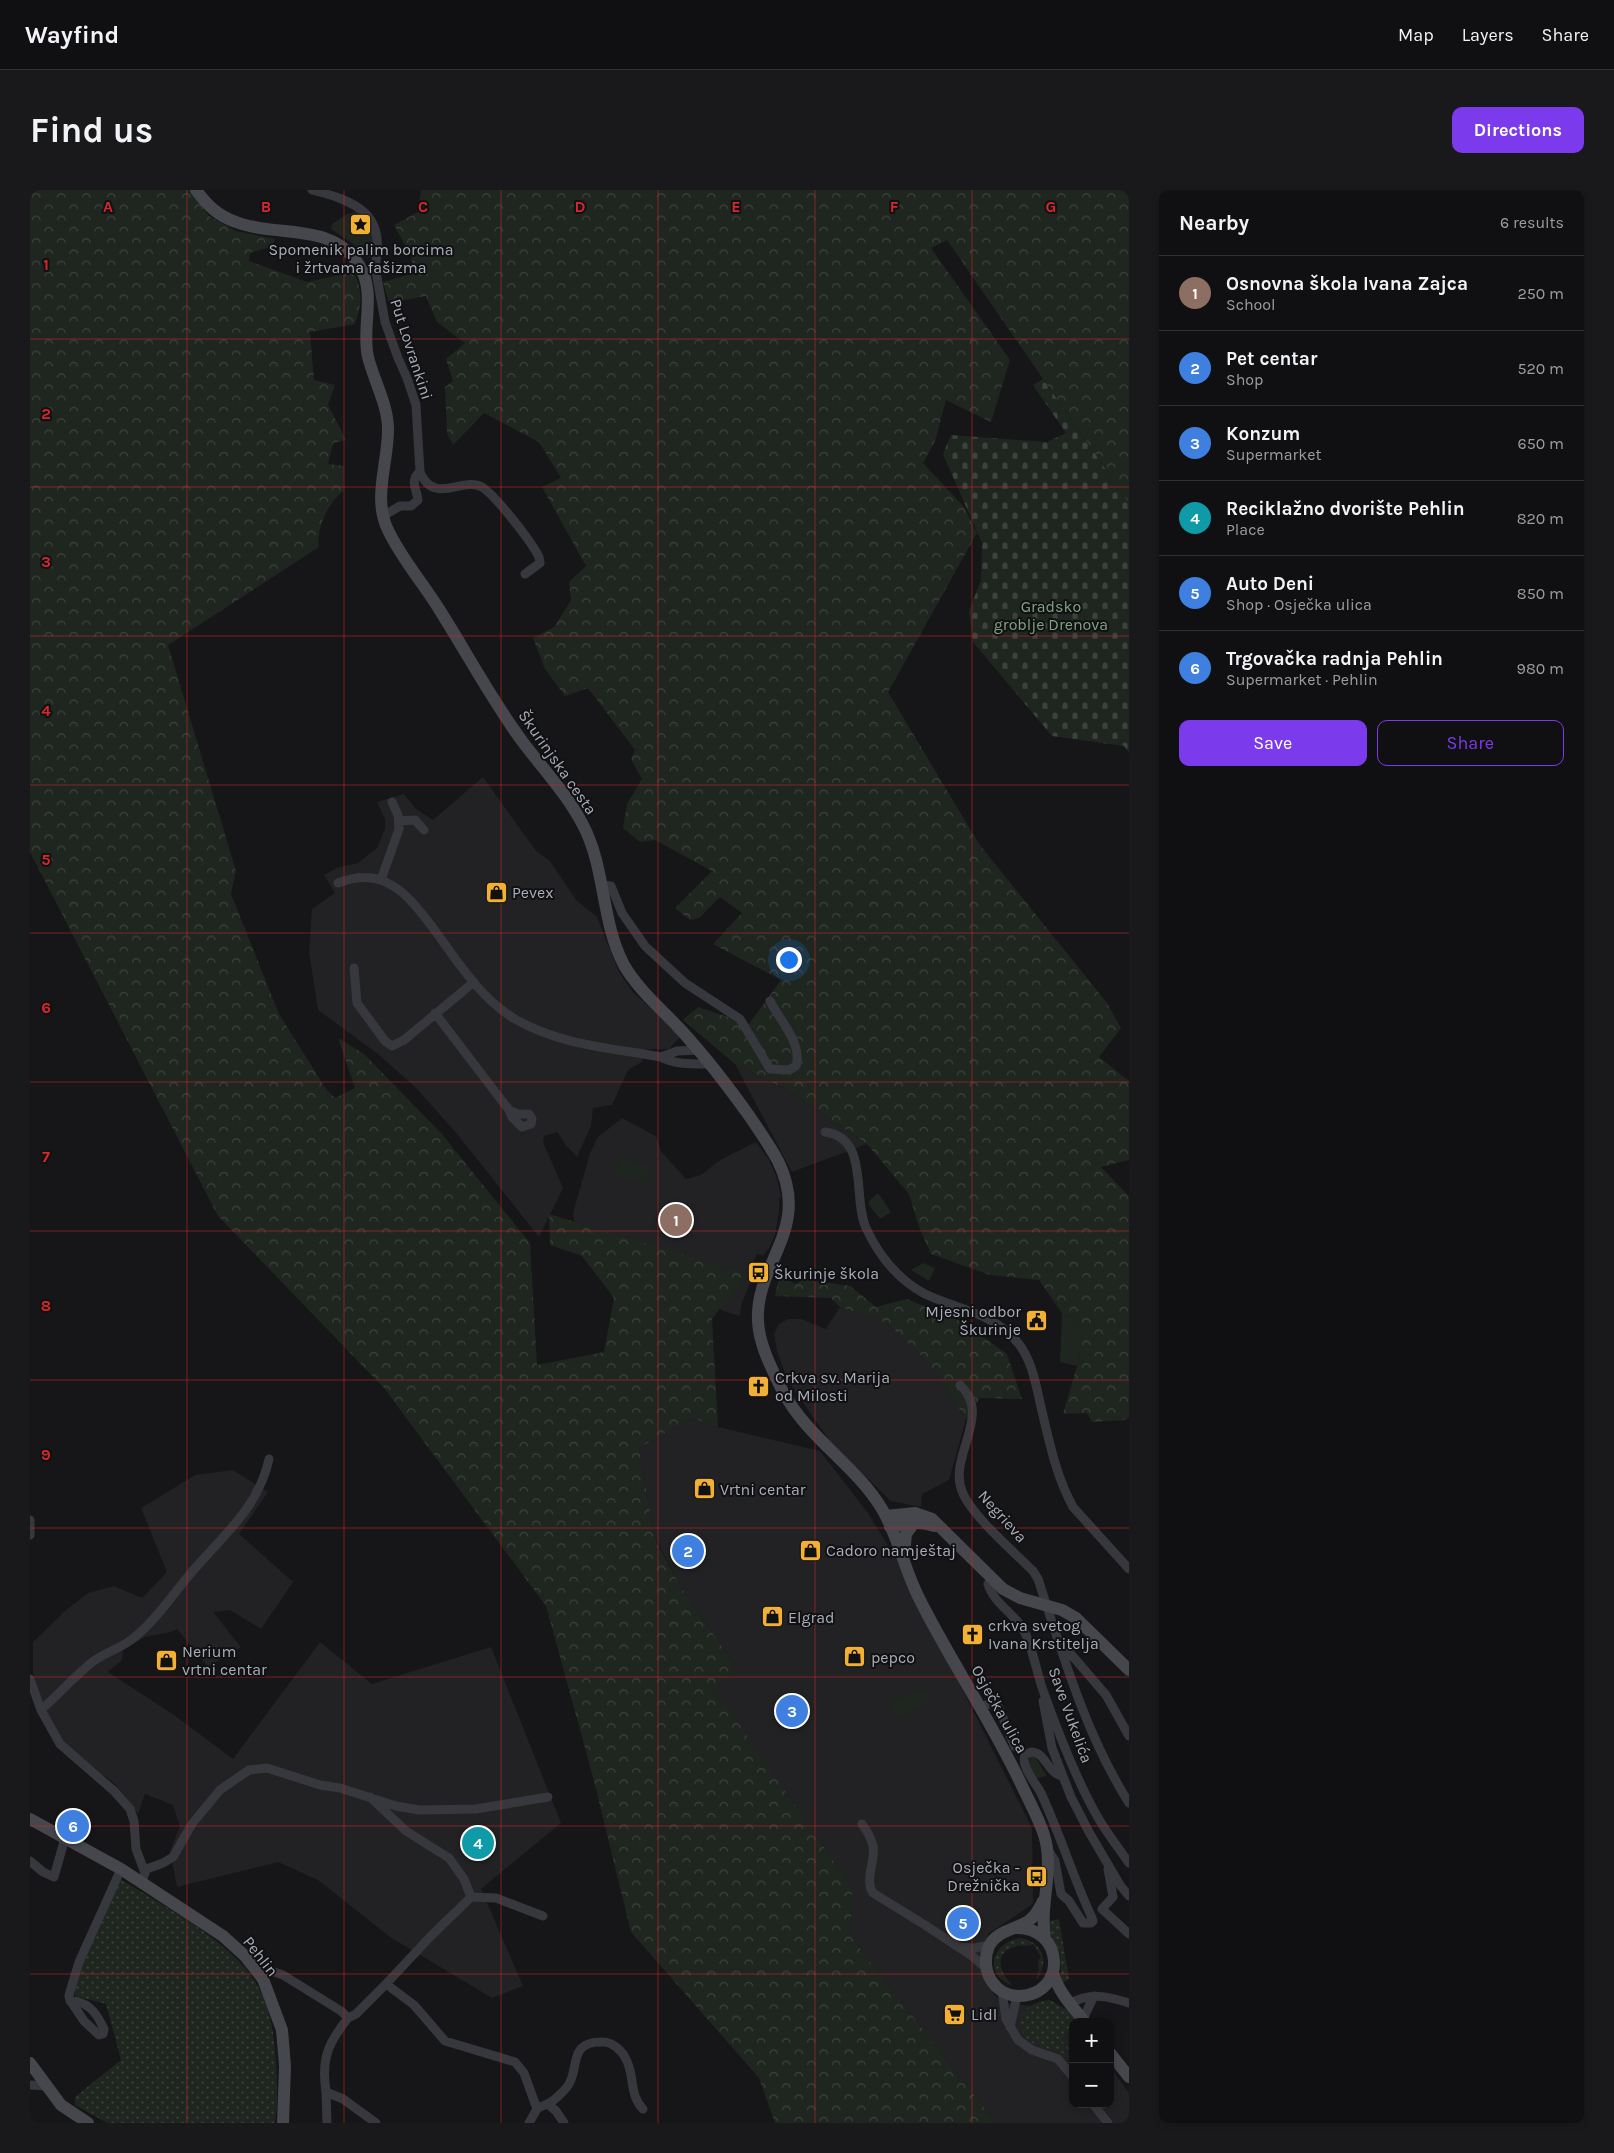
<!DOCTYPE html>
<meta charset="utf-8">
<style>
body{margin:0;font-family:Karla,sans-serif;background:#19191b;color:#f1f3f6}
.controls{position:absolute;right:15px;bottom:15px;display:grid;overflow:hidden;border-radius:10px;box-shadow:0 2px 8px #0003}
.controls button{width:45px;height:45px;display:grid;place-items:center;padding:0;border:0;border-bottom:1px solid #303032;background:#101012;color:#f1f3f6;font:25px sans-serif}
.you{position:absolute;left:758px;top:769px;width:18px;height:18px;margin:-12px;border:4px solid #fff;border-radius:50%;background:#1a73e8;box-shadow:0 0 0 8px #1a73e833}
.badge{display:grid;place-items:center;width:32px;height:32px;border-radius:50%;background:#7c3aed;color:#fff;font-size:16px;font-weight:700}
.pin{position:absolute;translate:-50% -50%;border:2px solid #fff;box-shadow:0 1px 5px #0006}
.list{margin:0;padding:0;list-style:none}
h2{display:flex;justify-content:space-between;align-items:center;height:65px;margin:0;padding:0 20px;font-size:21px}
h2 small{font-size:16px;font-weight:400;color:#9c9d9f}
.list li{display:grid;grid-template-columns:32px 1fr auto;gap:15px;align-items:center;box-sizing:border-box;height:75px;padding:0 20px;border-top:1px solid #303032}
.list b{display:block;font-size:19px;white-space:nowrap}
.list p{margin:0;font-size:16px;white-space:nowrap;color:#9c9d9f}
.list em{font-size:16px;font-style:normal;color:#9c9d9f}
.actions{display:flex;gap:10px;padding:15px 20px}
.actions a{flex:1;padding:11px 0;border:1px solid #7c3aed;border-radius:10px;text-align:center;font-size:18px;color:#7c3aed}
.actions .main{background:#7c3aed;color:#fff}
.map{position:relative;flex:none;width:1099px;height:1933px;overflow:hidden;border-radius:10px}
header{display:flex;align-items:center;gap:30px;box-sizing:border-box;height:70px;padding:0 25px;background:#101012;border-bottom:1px solid #303032}
header strong{font-size:24px}
nav{display:flex;gap:28px;margin-inline-start:auto;font-size:18px}
.intro{display:flex;align-items:center;justify-content:space-between;box-sizing:border-box;height:120px;padding:0 30px}
h1{margin:0;font-size:35px}
.button{padding:12px 22px;border-radius:10px;background:#7c3aed;color:#fff;font-size:18px;font-weight:700}
main{display:flex;gap:30px;padding:0 30px}
aside{flex:1;background:#101012;border-radius:10px;box-shadow:0 2px 8px #0003}
.map>svg:first-child{display:block}
.built{fill:#222225}
.grass{fill:url(#grass-dots)}
.forest{fill:url(#forest-crowns)}
.cemetery{fill:url(#cemetery-stones)}
.park{fill:#1e261f}
.lines{fill:none;stroke-linecap:round;stroke-linejoin:round}
.street{stroke:#37383d;stroke-width:9}
.secondary{stroke:#45474d;stroke-width:12}
.grid{fill:none;stroke:#d62828;stroke-width:1;stroke-opacity:0.55}
.labels{text-anchor:middle;stroke-width:4;stroke-linejoin:round;paint-order:stroke}
.poi-label{font-size:16px;fill:#a8adb8;stroke:#111113;text-anchor:start}
.street-label{font-size:16px;fill:#a8adb8;stroke:#111113}
.park-label{font-size:16px;fill:#7fa381;stroke:#111113}
.grid-label{font-size:16px;text-anchor:middle;font-weight:bold;fill:#d62828;stroke:#111113;stroke-width:4;stroke-linejoin:round;paint-order:stroke}
</style>
<header>
<strong>Wayfind</strong>
<nav><a>Map</a><a>Layers</a><a>Share</a></nav>
</header>
<div class="intro"><h1>Find us</h1><a class="button">Directions</a></div>
<main>
<div class="map">
<svg width="1099" height="1933" viewBox="0 0 1099 1933">
<defs>
<pattern id="grass-dots" width="8" height="8" patternUnits="userSpaceOnUse" patternTransform="scale(1.25)"><rect width="8" height="8" fill="#1e261f"/><path d="M2 2h.1M6 6h.1" fill="none" stroke="#3c433d" stroke-width="1.8" stroke-linecap="round"/></pattern>
<pattern id="forest-crowns" width="20" height="18" patternUnits="userSpaceOnUse" patternTransform="scale(1.25)"><rect width="20" height="18" fill="#1e261f"/><path d="M2 6a3 3 0 1 1 6 0M12 15a3 3 0 1 1 6 0" fill="none" stroke="#3c433d"/></pattern>
<pattern id="cemetery-stones" width="16" height="16" patternUnits="userSpaceOnUse" patternTransform="scale(1.25)"><rect width="16" height="16" fill="#1e261f"/><path d="M2 7V4a2 2 0 0 1 4 0v3zM10 15v-3a2 2 0 0 1 4 0v3z" fill="#3c433d"/></pattern>
</defs>
<rect width="100%" height="100%" fill="#161618"/>
<path class="built" d="M453 587 506 661 519 670 547 711 567 727 589 782 603 802 648 844 649 848 639 859H617L612 872 598 880 582 915 563 918 561 936 547 967 536 955 527 942 514 946 513 952 533 998 509 1047 427 944 386 898 348 864 288 820 279 762 282 719 305 703 294 685 307 678 328 673 347 658 355 639V629L347 612 374 604 386 619 403 630Z
M705 874 756 899 837 954 762 982Z
M592 928 627 947 630 960 656 989 671 985 690 970 726 952 739 970 747 988 751 1006 749 1010V1021L745 1045 739 1058 733 1066 727 1064 721 1078 725 1081 711 1115 710 1126 693 1121 685 1114 545 1037 543 1023 560 963 568 947Z
M810 1117 856 1133 898 1172 936 1229 919 1290 892 1304 891 1317 861 1311 801 1253 757 1189 747 1161 744 1144 749 1134 758 1129H771L796 1139Z
M662 1228 688 1237 790 1261 838 1323 869 1373 1002 1638 1003 1714 958 1744 950 1775 963 1803 972 1813 1039 1819 1048 1832H1043V1914H1080V1877L1099 1903V1933H966L821 1747 822 1698 683 1498 708 1480 652 1399 624 1345 609 1258Z
M203 1280 238 1302 209 1344 263 1392 231 1439 200 1420 183 1422 211 1457 178 1477 147 1439 141 1442 115 1447 93 1460 92 1470 78 1482 144 1525 203 1569 290 1452 342 1494 461 1457 531 1633 451 1699 493 1796 462 1808 360 1747 288 1690 248 1672 147 1697 140 1661 150 1636 143 1615 115 1604 108 1624 84 1593 33 1555 9 1508 3 1482V1452L35 1421 58 1403 84 1396 112 1408 137 1382 111 1318 165 1285Z"/>
<path class="grass" d="M89 1688C130 1714 205 1753 227 1795 241 1818 244 1845 246 1872 247 1892 248 1913 245 1933H77L45 1915V1907L91 1870 76 1814 45 1806C43 1782 78 1713 89 1688Z
M1029 1729 1039 1789 1032 1793C1029 1781 1032 1770 1029 1761 1025 1750 1018 1742 1015 1732Z
M991 1748C1012 1752 1020 1772 1007 1789L1009 1779 1008 1771 1011 1767 1003 1754C994 1758 992 1754 984 1757 963 1763 970 1784 982 1795 953 1786 961 1752 991 1748Z
M1020 1810 1035 1819 1044 1832 1043 1842 1031 1850 1038 1858 1037 1864C1031 1864 1030 1861 1024 1860 1016 1858 1008 1857 1001 1852 979 1833 995 1811 1020 1810Z"/>
<path class="forest" d="M0 0H159L179 26 206 41 245 49 243 56 220 63 219 71 277 92 324 82C333 103 332 113 325 134L280 142 284 190 305 195 298 215 316 250 303 253 298 274 314 276 313 301C298 313 286 338 289 357L138 455 206 681 201 704 249 824 296 899 305 908 325 898 308 848 334 864 411 943 500 1053 507 1175 574 1162 584 1108 552 1066 520 1055 519 1024 717 1084 682 1129 688 1237 662 1228 609 1258 624 1345 628 1355 652 1399 708 1480 684 1498 822 1698 821 1747 966 1933H745L729 1888 601 1742 563 1587 516 1416 354 1198 188 1026 0 662Z
M391 0H1099V313L917 50 901 58 980 170 961 232 916 210 905 251 893 273 934 317 947 343 858 502 949 654 1077 813 1091 838 1069 867 1099 891V970L1071 977 1099 1006V1228L1095 1230 1062 1232 1057 1223 1033 1224 1047 1176 1055 1137 1049 1135 1044 1128 1032 1123 1009 1090 960 1085 901 1064 889 1037 879 1004 837 954 756 899 705 874 653 830 668 817 719 834 751 790 683 754 712 723 690 707 669 728 660 730 645 718 682 681 625 650 610 652 593 638 597 614 612 589 601 569 605 560 558 498 535 506 515 479 503 448 524 437 541 410 539 392 556 376 512 297 531 288 509 252 454 223 423 255 417 243 415 197 423 191 416 169 435 153 407 132 396 106 359 113 353 92 384 83 381 66 364 35 388 22Z
M749 1087 766 1094 773 1089 820 1096 846 1117 877 1109 932 1132 977 1164 992 1209 950 1208 936 1229 897 1171 856 1133 810 1117 801 1108 745 1106Z"/>
<path class="cemetery" d="M1013 189 1099 313V563L1094 556 1022 546 943 452 939 421 951 390 952 353 913 264 921 245 1017 252 1036 243 1003 195Z"/>
<path class="park" d="M326 22C341 29 352 55 340 68L336 67 323 54 301 39 302 34 317 24Z
M589 967 621 977 616 994 584 985Z
M848 1003 861 1022 850 1029 839 1015V1011Z
M893 1073 905 1078 899 1091 881 1080Z
M1032 1123 1044 1128 1049 1135 1056 1137 1047 1176 1030 1172Z
M888 1499 890 1504 897 1500 901 1509 872 1530 857 1515Z
M1000 1567H1005L1017 1586 1005 1589 999 1575Z"/>
<g class="lines">
<path class="street" d="M282 0C326 11 357 24 345 76L334 84
M345 76 355 132 368 168 377 188 386 215 390 282C404 316 433 286 452 297 466 306 501 351 509 367L510 373 495 384
M353 326 370 316H381L388 310C387 300 379 290 390 282
M369 631 385 630 394 640
M351 690 369 639 368 625 362 612
M308 693C326 686 346 685 363 696 378 705 389 720 400 734 425 767 448 807 485 829 529 855 582 858 631 867 645 875 665 874 681 874
M572 695 581 696 592 723 615 756 655 793 710 829 740 879 759 880 766 876C773 854 749 829 740 811
M324 778 327 813 355 851 362 856 374 850 444 792
M405 823 479 920 482 927 492 937 501 934 502 929 499 924H488L479 920
M631 867 647 861 669 860
M795 942C840 948 822 1007 836 1038 849 1066 867 1089 895 1104 929 1120 962 1122 988 1153 1002 1170 1006 1195 1011 1217 1019 1251 1026 1286 1043 1317L1099 1379
M930 1195C963 1225 918 1266 932 1301 940 1324 984 1362 1003 1381L1008 1389C1033 1465 1056 1545 1099 1613
M0 1330V1345
M962 1389 958 1394C964 1415 988 1425 996 1445 1004 1464 1007 1484 1014 1503 1029 1545 1045 1587 1067 1626 1076 1642 1088 1657 1099 1673
M1033 1455 1076 1505 1099 1546
M0 1489 11 1520 30 1554 84 1601 100 1619 104 1631 106 1659 115 1683 111 1694
M1013 1511 1022 1558 1041 1607 1059 1642 1090 1695 1099 1706
M956 1515 966 1511 985 1557
M11 1520C28 1505 43 1488 61 1473 75 1462 93 1458 106 1446 127 1429 143 1404 161 1383 192 1346 228 1319 239 1269
M340 1607 376 1641 419 1668 434 1689 441 1707
M832 1634C837 1641 841 1647 843 1656 846 1670 834 1690 843 1703L895 1735 942 1766 957 1779
M1018 1660 1025 1671 1031 1704 1039 1711 1053 1733H1061L1063 1731 1062 1728C1043 1687 1030 1644 1011 1603 1005 1592 991 1577 995 1565L1001 1562C1016 1562 1017 1583 1032 1586
M0 1671 13 1682 24 1687 35 1648
M1078 1679 1083 1707 1072 1719 1099 1744
M114 1680 133 1673 143 1667 162 1634 190 1600 219 1580 237 1578 290 1595 310 1598 366 1616 389 1620 446 1619 518 1607
M930 1757 945 1758 960 1755
M229 1785 241 1781 253 1785 311 1821 318 1828 326 1824 356 1794 399 1748 441 1707 466 1708 513 1726
M356 1794 384 1815 415 1851 485 1872 494 1883 507 1919 499 1933
M972 1801 976 1829 988 1850 1002 1860 1028 1869 1043 1887
M40 1811C59 1811 67 1824 74 1839L73 1844 69 1845 54 1831 42 1813C40 1811 39 1808 39 1805L49 1772 91 1679
M1039 1814C1060 1802 1077 1806 1099 1813
M318 1828C298 1853 291 1869 296 1902L313 1909 346 1933
M1053 1829 1064 1806
M980 1837 987 1806
M0 1895 16 1896
M296 1902 297 1933
M518 1914 526 1921 534 1933
M1063 1914 1078 1933
M507 1919C511 1916 513 1916 517 1914 523 1912 533 1902 537 1897 551 1880 536 1851 573 1852 583 1852 592 1861 596 1869 605 1886 599 1905 613 1919"/>
<path class="secondary" d="M166 0C177 15 188 26 206 32 247 48 301 31 329 75 347 104 331 137 338 167 344 191 357 213 358 237 359 271 342 308 358 340 371 368 393 393 409 419 437 463 461 509 492 551 513 579 537 604 553 635 576 679 571 732 594 775 607 798 630 818 649 838 675 866 698 896 720 927 730 942 740 956 748 971 782 1040 725 1072 728 1131 729 1155 742 1179 752 1200 778 1249 825 1274 852 1319 868 1346 874 1378 888 1406 920 1471 962 1531 993 1598 1000 1613 1009 1629 1014 1645 1025 1679 1009 1714 1015 1748
M856 1326 885 1323 902 1329 973 1399 990 1408 1032 1420 1046 1428 1099 1480
M860 1337C875 1334 889 1330 904 1336
M874 1365 876 1344 884 1333
M0 1629 91 1679 193 1746 215 1766 233 1789 252 1840 255 1876 253 1933
M984 1738C1035 1735 1038 1805 989 1806 979 1806 969 1801 963 1793 955 1783 954 1768 959 1756 967 1741 983 1740 997 1732 1005 1727 1009 1720 1013 1711
M1023 1783C1029 1803 1042 1816 1055 1832
M1080 1863 1099 1887
M0 1873 31 1915 58 1933"/>
</g>
<path class="grid" d="M157 0V1933M314 0V1933M471 0V1933M628 0V1933M785 0V1933M942 0V1933M0 149H1099M0 297H1099M0 446H1099M0 595H1099M0 743H1099M0 892H1099M0 1041H1099M0 1190H1099M0 1338H1099M0 1487H1099M0 1636H1099M0 1784H1099"/>
<defs>
<symbol id="sight-square" viewBox="-11 -11 22 22"><rect x="-9" y="-9" width="18" height="18" rx="4" fill="#f2b134" stroke="#111113"/><path d="M0-6L1.8-2.2L6-1.7L2.9 1.2L3.7 5.4L0 3.3L-3.7 5.4L-2.9 1.2L-6-1.7L-1.8-2.2Z" fill="#111"/></symbol>
<symbol id="shop-square" viewBox="-11 -11 22 22"><rect x="-9" y="-9" width="18" height="18" rx="4" fill="#f2b134" stroke="#111113"/><path d="M-5-2.5h2.3a2.7 3.5 0 0 1 5.4 0H5L5.5 6h-11ZM-1.5-2.5h3a1.5 2.3 0 0 0-3 0Z" fill="#111"/></symbol>
<symbol id="bus-square" viewBox="-11 -11 22 22"><rect x="-9" y="-9" width="18" height="18" rx="4" fill="#f2b134" stroke="#111113"/><path d="M-5-6H5V4H4V6H2V4H-2V6H-4V4H-5ZM-3.5-4V0h7V-4ZM-3.5 1.2v1.5H-2V1.2ZM2 1.2v1.5H3.5V1.2Z" fill="#111"/></symbol>
<symbol id="civic-square" viewBox="-11 -11 22 22"><rect x="-9" y="-9" width="18" height="18" rx="4" fill="#f2b134" stroke="#111113"/><path d="M-.6-6.5H3V-4.5H.6V-3L4-1V1h2V6H-6V1h2V-1L-.6-3ZM-1.2 2.5V6h2.4V2.5Z" fill="#111"/></symbol>
<symbol id="church-square" viewBox="-11 -11 22 22"><rect x="-9" y="-9" width="18" height="18" rx="4" fill="#f2b134" stroke="#111113"/><path d="M-1.2-6h2.4v3.5h3.3v2.4h-3.3V6h-2.4V-.1h-3.3v-2.4h3.3Z" fill="#111"/></symbol>
<symbol id="supermarket-square" viewBox="-11 -11 22 22"><rect x="-9" y="-9" width="18" height="18" rx="4" fill="#f2b134" stroke="#111113"/><path d="M-6-5.5h2.5l.6 2H6L4.5 2H-2.5L-4.4-4H-6ZM-1.5 3.2a1.3 1.3 0 1 0 .1 0ZM3 3.2a1.3 1.3 0 1 0 .1 0Z" fill="#111"/></symbol>
</defs>
<g fill-rule="evenodd">
<use href="#sight-square" x="318" y="22" width="25" height="25"/>
<use href="#shop-square" x="454" y="690" width="25" height="25"/>
<use href="#bus-square" x="716" y="1070" width="25" height="25"/>
<use href="#civic-square" x="994" y="1118" width="25" height="25"/>
<use href="#church-square" x="716" y="1184" width="25" height="25"/>
<use href="#shop-square" x="662" y="1286" width="25" height="25"/>
<use href="#shop-square" x="768" y="1348" width="25" height="25"/>
<use href="#shop-square" x="730" y="1414" width="25" height="25"/>
<use href="#church-square" x="930" y="1432" width="25" height="25"/>
<use href="#shop-square" x="812" y="1454" width="25" height="25"/>
<use href="#shop-square" x="124" y="1458" width="25" height="25"/>
<use href="#bus-square" x="994" y="1674" width="25" height="25"/>
<use href="#supermarket-square" x="912" y="1812" width="25" height="25"/>
</g>
<g class="labels">
<g class="poi-label">
<text x="331" y="65" text-anchor="middle">Spomenik palim borcima<tspan x="331" dy="18">i žrtvama fašizma</tspan></text>
<text x="482" y="708">Pevex</text>
<text x="744" y="1089">Škurinje škola</text>
<text x="991" y="1127" text-anchor="end">Mjesni odbor<tspan x="991" dy="18">Škurinje</tspan></text>
<text x="745" y="1193">Crkva sv. Marija<tspan x="745" dy="18">od Milosti</tspan></text>
<text x="690" y="1305">Vrtni centar</text>
<text x="796" y="1366">Cadoro namještaj</text>
<text x="758" y="1433">Elgrad</text>
<text x="958" y="1441">crkva svetog<tspan x="958" dy="18">Ivana Krstitelja</tspan></text>
<text x="152" y="1467">Nerium<tspan x="152" dy="18">vrtni centar</tspan></text>
<text x="841" y="1473">pepco</text>
<text x="990" y="1683" text-anchor="end">Osječka -<tspan x="990" dy="18">Drežnička</tspan></text>
<text x="941" y="1830">Lidl</text>
</g>
<g class="street-label">
<text transform="translate(382 159) rotate(72)" y="6">Put Lovrankini</text>
<text transform="translate(528 572) rotate(55)" y="6">Škurinjska cesta</text>
<text transform="translate(973 1326) rotate(48)" y="6">Negrieva</text>
<text transform="translate(970 1519) rotate(61)" y="6">Osječka ulica</text>
<text transform="translate(1041 1525) rotate(70)" y="6">Save Vukelića</text>
<text transform="translate(231 1766) rotate(52)" y="6">Pehlin</text>
</g>
<g class="park-label">
<text x="1021" y="422">Gradsko<tspan x="1021" dy="18">groblje Drenova</tspan></text>
</g>
</g>
<g class="grid-label">
<text x="78" y="22">A</text>
<text x="236" y="22">B</text>
<text x="393" y="22">C</text>
<text x="550" y="22">D</text>
<text x="706" y="22">E</text>
<text x="864" y="22">F</text>
<text x="1021" y="22">G</text>
<text x="16" y="80">1</text>
<text x="16" y="229">2</text>
<text x="16" y="377">3</text>
<text x="16" y="526">4</text>
<text x="16" y="675">5</text>
<text x="16" y="823">6</text>
<text x="16" y="972">7</text>
<text x="16" y="1121">8</text>
<text x="16" y="1270">9</text>
</g>
</svg>
<div class="controls">
<button>+</button>
<button>−</button>
</div>
<div class="you"></div>
<div class="pin badge" style="left:646px;top:1030px;background:#8d6e63">1</div>
<div class="pin badge" style="left:658px;top:1361px;background:#3f7fe0">2</div>
<div class="pin badge" style="left:762px;top:1521px;background:#3f7fe0">3</div>
<div class="pin badge" style="left:448px;top:1653px;background:#0f9aa8">4</div>
<div class="pin badge" style="left:933px;top:1733px;background:#3f7fe0">5</div>
<div class="pin badge" style="left:43px;top:1636px;background:#3f7fe0">6</div>
</div>
<aside>
<h2>Nearby<small>6 results</small></h2>
<ul class="list">
<li><span class="badge" style="background:#8d6e63">1</span><div><b>Osnovna škola Ivana Zajca</b><p>School</p></div><em>250 m</em></li>
<li><span class="badge" style="background:#3f7fe0">2</span><div><b>Pet centar</b><p>Shop</p></div><em>520 m</em></li>
<li><span class="badge" style="background:#3f7fe0">3</span><div><b>Konzum</b><p>Supermarket</p></div><em>650 m</em></li>
<li><span class="badge" style="background:#0f9aa8">4</span><div><b>Reciklažno dvorište Pehlin</b><p>Place</p></div><em>820 m</em></li>
<li><span class="badge" style="background:#3f7fe0">5</span><div><b>Auto Deni</b><p>Shop · Osječka ulica</p></div><em>850 m</em></li>
<li><span class="badge" style="background:#3f7fe0">6</span><div><b>Trgovačka radnja Pehlin</b><p>Supermarket · Pehlin</p></div><em>980 m</em></li>
</ul>
<div class="actions"><a class="main">Save</a><a>Share</a></div>
</aside>
</main>
